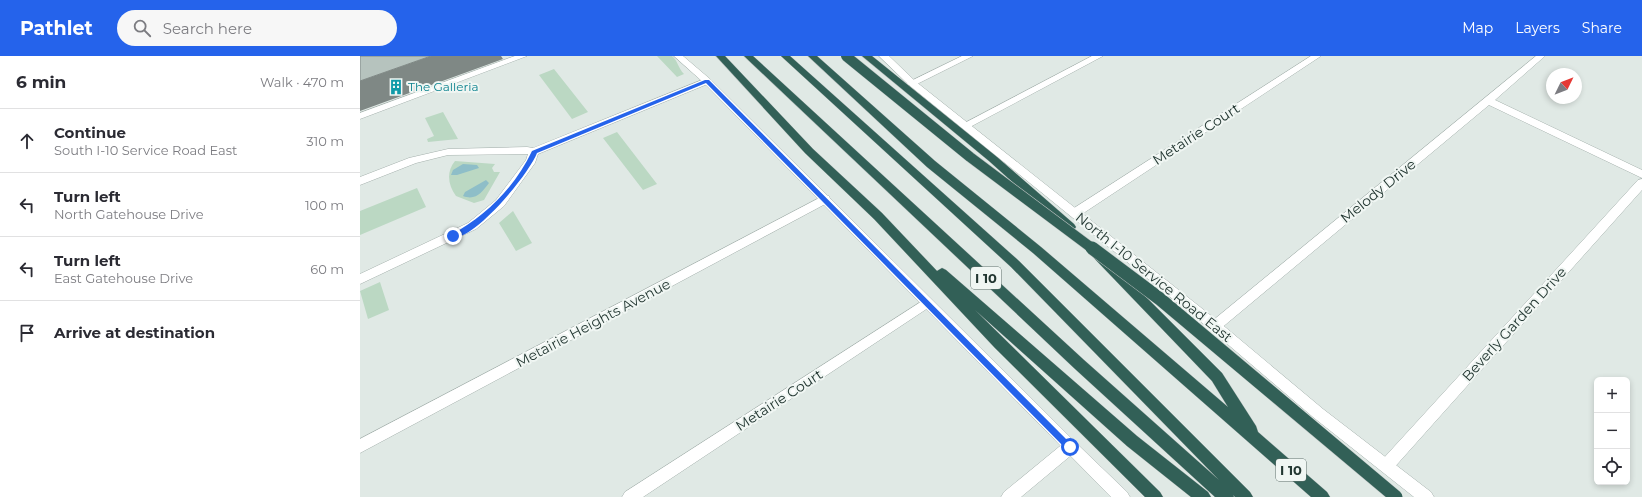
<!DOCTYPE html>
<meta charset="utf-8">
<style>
body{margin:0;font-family:Montserrat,sans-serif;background:#f7f7f7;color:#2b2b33}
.controls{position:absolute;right:12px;bottom:12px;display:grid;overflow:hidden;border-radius:6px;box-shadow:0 2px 6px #0003}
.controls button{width:36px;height:36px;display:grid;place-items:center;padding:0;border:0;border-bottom:1px solid #e1e1e2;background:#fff;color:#2b2b33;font:20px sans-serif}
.compass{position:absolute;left:1186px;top:12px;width:36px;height:36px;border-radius:50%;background:#fff;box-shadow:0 2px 6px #0003;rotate:47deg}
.stop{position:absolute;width:12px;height:12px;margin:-9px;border:3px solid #2563eb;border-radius:50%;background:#fff}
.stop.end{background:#2563eb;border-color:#fff;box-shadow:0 1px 4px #0008}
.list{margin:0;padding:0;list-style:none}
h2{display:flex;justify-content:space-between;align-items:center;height:52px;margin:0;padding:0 16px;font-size:17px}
h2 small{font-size:13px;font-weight:400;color:#7c7c81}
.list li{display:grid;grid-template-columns:26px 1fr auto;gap:12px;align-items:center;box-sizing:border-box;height:64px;padding:0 16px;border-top:1px solid #e1e1e2}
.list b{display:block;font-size:15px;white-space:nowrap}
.list p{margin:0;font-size:13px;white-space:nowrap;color:#7c7c81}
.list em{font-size:13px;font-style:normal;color:#7c7c81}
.icon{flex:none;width:22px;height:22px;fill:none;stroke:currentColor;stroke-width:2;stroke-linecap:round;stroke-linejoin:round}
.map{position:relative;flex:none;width:1282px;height:441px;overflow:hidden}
header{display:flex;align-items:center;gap:24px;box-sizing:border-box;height:56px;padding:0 20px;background:#2563eb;color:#fff}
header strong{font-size:19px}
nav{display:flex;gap:22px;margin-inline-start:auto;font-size:14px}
.search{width:280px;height:36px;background:#f7f7f7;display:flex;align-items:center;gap:10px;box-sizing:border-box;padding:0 14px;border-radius:22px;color:#7c7c81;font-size:15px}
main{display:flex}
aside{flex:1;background:#fff}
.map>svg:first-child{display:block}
.green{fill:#bbd8c3}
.water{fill:#8ebec8}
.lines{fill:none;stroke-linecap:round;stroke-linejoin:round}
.minor-casing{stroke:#a4b0ac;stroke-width:1}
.tertiary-casing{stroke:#a4b0ac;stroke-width:1}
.motorway-casing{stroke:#bdc3c2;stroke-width:1}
.minor{fill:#fff;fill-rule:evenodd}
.tertiary{fill:#fff;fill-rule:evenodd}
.motorway{fill:#326057;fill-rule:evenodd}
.motorway-bridge-far1-casing{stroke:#bdc3c2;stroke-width:11;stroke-linecap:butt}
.motorway-bridge-casing{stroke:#bdc3c2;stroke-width:14;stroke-linecap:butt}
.motorway-bridge-far1{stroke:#326057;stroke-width:10}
.motorway-bridge{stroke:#326057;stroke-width:13}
.shaded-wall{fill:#7f8885}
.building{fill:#b6c3be;stroke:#7f8885}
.route{fill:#2563eb}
.labels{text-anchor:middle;stroke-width:4;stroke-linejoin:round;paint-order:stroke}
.far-culture-label{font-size:12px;fill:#0d838f;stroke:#f0f6f3;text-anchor:start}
.shield{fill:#f0f6f3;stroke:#60706c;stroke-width:1}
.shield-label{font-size:13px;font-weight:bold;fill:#233732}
.street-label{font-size:14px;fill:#233732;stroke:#f0f6f3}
</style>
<header>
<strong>Pathlet</strong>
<div class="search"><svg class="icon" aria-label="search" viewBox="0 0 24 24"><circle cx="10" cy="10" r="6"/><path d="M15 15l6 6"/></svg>Search here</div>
<nav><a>Map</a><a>Layers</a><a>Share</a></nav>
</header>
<main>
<aside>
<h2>6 min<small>Walk · 470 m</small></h2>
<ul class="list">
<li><svg class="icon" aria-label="ahead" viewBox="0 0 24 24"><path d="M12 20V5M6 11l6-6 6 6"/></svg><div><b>Continue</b><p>South I-10 Service Road East</p></div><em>310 m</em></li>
<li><svg class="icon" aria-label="left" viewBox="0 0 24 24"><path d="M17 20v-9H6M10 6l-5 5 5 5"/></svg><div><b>Turn left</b><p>North Gatehouse Drive</p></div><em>100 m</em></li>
<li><svg class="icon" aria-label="left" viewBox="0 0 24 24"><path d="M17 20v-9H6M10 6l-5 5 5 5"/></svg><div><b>Turn left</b><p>East Gatehouse Drive</p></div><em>60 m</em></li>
<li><svg class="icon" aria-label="arrive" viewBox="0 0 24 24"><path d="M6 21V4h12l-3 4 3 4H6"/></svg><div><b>Arrive at destination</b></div></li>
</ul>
</aside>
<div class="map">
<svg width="1282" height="441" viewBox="0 0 1282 441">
<rect width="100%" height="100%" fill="#e0e9e5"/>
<path class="green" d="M297 0H312C318 5 318 12 324 18L317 21Z
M194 13 228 56 212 63 179 19Z
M83 56 98 83 68 86 67 83 74 80 65 62Z
M257 76 297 128 283 134 243 82Z
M95 105 135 108 132 112 134 116H140L124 144 114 147 96 140C88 129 86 116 95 105Z
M57 132 66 151 0 179V155Z
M153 155 172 187 156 195 139 167Z
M20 226 29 254 8 263 0 235Z"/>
<path class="water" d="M103 108 117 109 119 112 97 119H91L93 114Z
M126 124 129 127C122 136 116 145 103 140L105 136Z"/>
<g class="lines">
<defs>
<path id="minor" d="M155 0H167L0 63V57Z
M602 0H613L555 29H549L547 27Z
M732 0H743L610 71 606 72 601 69Z
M951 0H961L719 160H711L709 157 711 154Z
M1176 0H1185L1135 44 1282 114V122L1129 49 859 274 855 275 851 274 849 270 851 266Z
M347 22 352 25 350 27 178 98 175 107 144 150 116 173 0 228V218L108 167 136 144 166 104 168 98 88 99 56 107 0 129V121L49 102 88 93 167 91 173 92Z
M1282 123V134L1032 414 1027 416 1022 414 1020 409 1022 404 1278 124Z
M465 139 469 140 470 143 469 146 0 397V383Z
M567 242 571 244 573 247 571 250 283 441H262L265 436Z
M710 384 715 386 717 391 715 396 661 441H641L644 436 705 386Z"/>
<path id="tertiary" d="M314 0H323L350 23 715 386 767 436 770 441H751L344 27Z
M519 0H529L555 25 859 266 963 353 1071 436 1074 441H1054L953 361 851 274 549 29Z"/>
<path id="motorway" d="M356 0H365L453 93 522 157 577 215 582 212 586 214 777 380 848 436 851 441H831L767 390 615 254 800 436 803 441H785L635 292 514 163 445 97Z
M384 0H393L724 304 859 424 651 211 421 0H430L659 205 890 436 893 441H875L873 439 874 441H855L714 312Z
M448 0H457L575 105 681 191 868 351 852 325 732 200 734 197H742L862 317 896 370 898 376 967 436 970 441H951L673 197 567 111Z
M502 0H512L637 101 714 168 716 171 714 174H706L629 105Z"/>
</defs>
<use href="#minor" class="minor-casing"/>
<use href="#tertiary" class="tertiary-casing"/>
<use href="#motorway" class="motorway-casing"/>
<use href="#minor" class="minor"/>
<use href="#tertiary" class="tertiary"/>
<use href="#motorway" class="motorway"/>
<defs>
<path id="motorway-bridge-far1" d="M486 0 610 101 733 193"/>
<path id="motorway-bridge" d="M732 192 800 243 1036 441"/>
</defs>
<use href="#motorway-bridge-far1" class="motorway-bridge-far1-casing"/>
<use href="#motorway-bridge" class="motorway-bridge-casing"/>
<use href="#motorway-bridge-far1" class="motorway-bridge-far1"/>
<use href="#motorway-bridge" class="motorway-bridge"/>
</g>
<path class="shaded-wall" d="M71 0H141L143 3 0 55V25Z"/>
<path class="building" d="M0 0H71L0 25Z"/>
<path class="route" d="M345 24H349L712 389V394H707L346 27 177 97C169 118 114 185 91 182V179C126 160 155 131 172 95Z"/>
<defs>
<symbol id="building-bare" viewBox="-9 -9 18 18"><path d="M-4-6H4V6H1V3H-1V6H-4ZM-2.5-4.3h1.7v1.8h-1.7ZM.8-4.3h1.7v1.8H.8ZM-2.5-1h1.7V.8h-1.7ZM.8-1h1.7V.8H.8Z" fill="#0f9aa8" stroke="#f0f6f3" stroke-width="2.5" paint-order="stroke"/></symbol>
</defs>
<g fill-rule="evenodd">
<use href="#building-bare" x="25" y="20" width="22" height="22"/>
</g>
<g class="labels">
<g class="far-culture-label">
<text x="48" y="35">The Galleria</text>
</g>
<g class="shield">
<rect x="611" y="211" width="30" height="22" rx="3"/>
<rect x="916" y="403" width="30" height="22" rx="3"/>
</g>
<g class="shield-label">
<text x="626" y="227">I 10</text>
<text x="931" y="419">I 10</text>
</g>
<g class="street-label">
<text transform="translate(836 78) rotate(-33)" y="5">Metairie Court</text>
<text transform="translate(1018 135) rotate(-39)" y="5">Melody Drive</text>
<text transform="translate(794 221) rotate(39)" y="5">North I-10 Service Road East</text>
<text transform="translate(233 267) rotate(-28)" y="5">Metairie Heights Avenue</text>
<text transform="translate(1154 268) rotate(-48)" y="5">Beverly Garden Drive</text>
<text transform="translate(419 344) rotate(-33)" y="5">Metairie Court</text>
</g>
</g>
</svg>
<div class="controls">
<button>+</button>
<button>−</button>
<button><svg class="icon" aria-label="locate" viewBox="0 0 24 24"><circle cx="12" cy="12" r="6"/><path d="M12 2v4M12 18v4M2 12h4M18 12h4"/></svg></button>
</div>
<svg class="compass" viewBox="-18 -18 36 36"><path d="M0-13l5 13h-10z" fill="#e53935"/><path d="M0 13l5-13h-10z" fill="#7c7c81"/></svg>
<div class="stop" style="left:710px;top:391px"></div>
<div class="stop end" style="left:93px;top:180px"></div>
</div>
</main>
